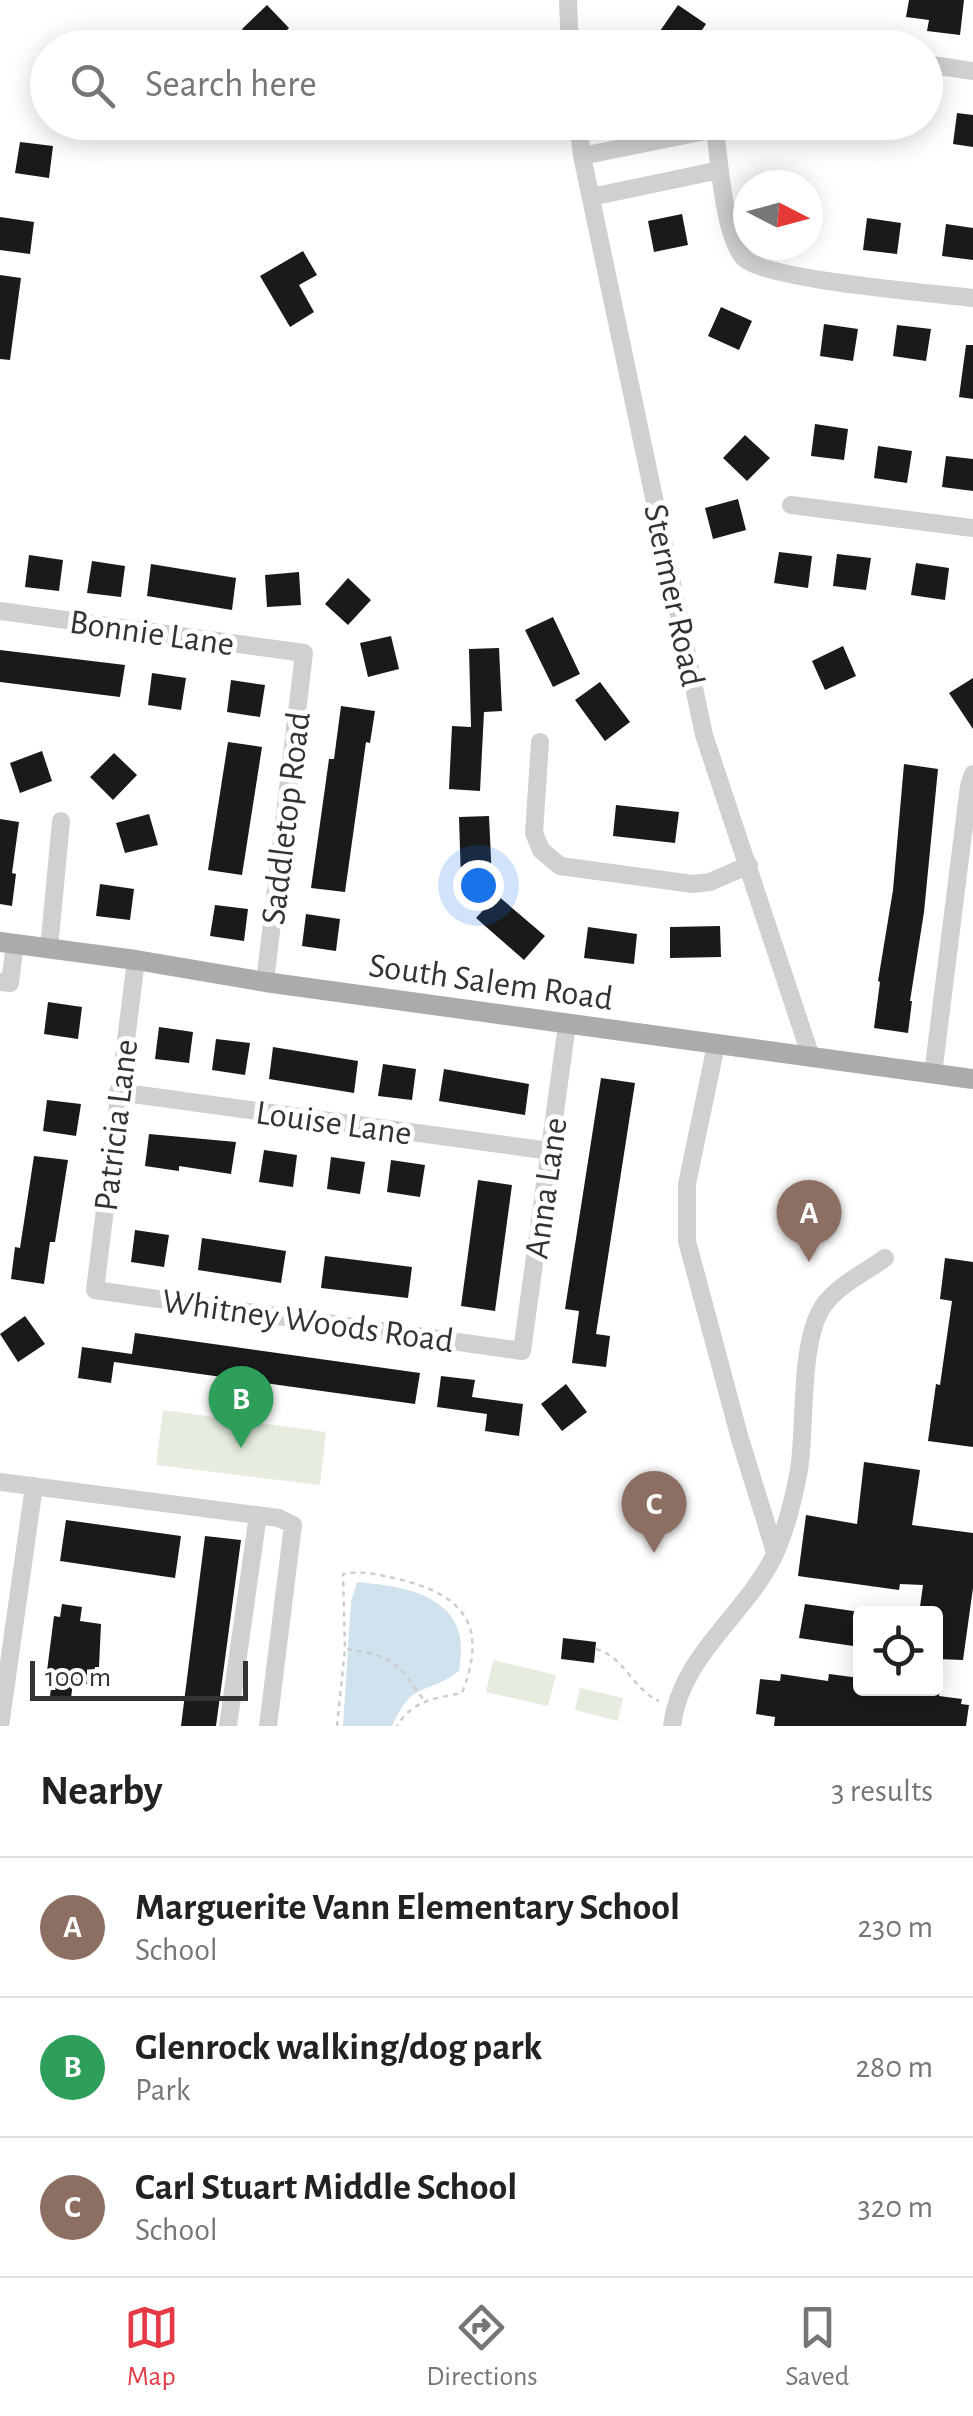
<!DOCTYPE html>
<style>
body{margin:0;font-family:"Alegreya Sans",sans-serif;background:#f6f6f6;color:#222}
.controls{position:absolute;right:30px;bottom:30px;display:grid;overflow:hidden;border-radius:10px;box-shadow:0 5px 25px #0003}
.controls button{width:90px;height:90px;display:grid;place-items:center;padding:0;border:0;border-bottom:2px solid #e0e0e0;background:#fff;color:#222;font:50px sans-serif}
.compass{position:absolute;left:733px;top:170px;width:90px;height:90px;border-radius:50%;background:#fff;box-shadow:0 5px 25px #0003;rotate:96deg}
.scale{position:absolute;left:30px;bottom:25px;width:218px;box-sizing:border-box;padding-left:10px;border:5px solid #333;border-top:0;font-size:28px;line-height:35px;white-space:nowrap;color:#333;-webkit-text-stroke:8px #fff;paint-order:stroke}
.you{position:absolute;left:478px;top:885px;width:35px;height:35px;margin:-25px;border:8px solid #fff;border-radius:50%;background:#1a73e8;box-shadow:0 0 0 15px #1a73e833}
.badge{display:grid;place-items:center;width:65px;height:65px;border-radius:50%;background:#e63946;color:#fff;font-size:32px;font-weight:700}
.pin{position:absolute;translate:-50% -82px;filter:drop-shadow(0 2px 5px #0008)}
.pin::after{content:'';position:absolute;top:52px;width:35px;height:30px;background:inherit;clip-path:polygon(0 0,100% 0,50% 100%)}
.list{margin:0;padding:0;list-style:none}
h2{display:flex;justify-content:space-between;align-items:center;height:130px;margin:0;padding:0 40px;font-size:42px}
h2 small{font-size:32px;font-weight:400;color:#767676}
.list li{display:grid;grid-template-columns:65px 1fr auto;gap:30px;align-items:center;box-sizing:border-box;height:140px;padding:0 40px;border-top:2px solid #e0e0e0}
.list b{display:block;font-size:38px;white-space:nowrap}
.list p{margin:0;font-size:32px;white-space:nowrap;color:#767676}
.list em{font-size:32px;font-style:normal;color:#767676}
.icon{flex:none;width:55px;height:55px;fill:none;stroke:currentColor;stroke-width:2;stroke-linecap:round;stroke-linejoin:round}
.map{position:relative;flex:none;width:973px;height:1726px;overflow:hidden}
.search{position:absolute;background:#fff;box-shadow:0 5px 25px #0003;left:30px;right:30px;top:30px;height:110px;display:flex;align-items:center;gap:25px;box-sizing:border-box;padding:0 35px;border-radius:55px;color:#767676;font-size:38px}
.sheet{height:550px;background:#fff}
nav{display:flex;justify-content:space-around;align-items:center;box-sizing:border-box;height:140px;border-top:2px solid #e0e0e0;background:#fff;font-size:28px;color:#767676}
nav a{display:grid;justify-items:center;gap:5px}
nav .on{color:#e63946}
.map>svg:first-child{display:block}
.green{fill:#e6ecdf}
.water{fill:#cfe2ee}
.building{fill:#1a1a1a}
.lines{fill:none;stroke-linecap:round;stroke-linejoin:round}
.path{stroke:#cdcdcd;stroke-width:2.5;stroke-dasharray:5 5;stroke-linecap:butt}
.minor{stroke:#d0d0d0;stroke-width:18}
.major{stroke:#ababab;stroke-width:20}
.labels{text-anchor:middle;stroke-width:10;stroke-linejoin:round;paint-order:stroke}
.street-label{font-size:35px;fill:#333;stroke:#fff}
</style>
<div class="map">
<svg width="973" height="1726" viewBox="0 0 973 1726">
<rect width="100%" height="100%" fill="#fff"/>
<path class="green" d="M163 1410 326 1432 320 1485 156 1465Z
M493 1660 556 1675 548 1706 486 1692Z
M580 1688 623 1698 618 1721 575 1710Z"/>
<path class="water" d="M357 1582C413 1587 474 1599 459 1671 425 1697 414 1678 392 1726H343L351 1602Z"/>
<path class="building" d="M909 0H964L960 35 927 31 929 20 906 17Z
M267 5 289 28 269 48H260L242 29Z
M678 5 706 24 690 48H684L660 31Z
M957 113 973 115V147L953 144Z
M20 142 53 146 49 178 15 173Z
M682 214 688 245 654 252 648 221Z
M0 217 34 222 30 254 0 250Z
M867 218 901 223 897 254 863 250Z
M946 224 973 228V260L942 256Z
M303 251 317 275 299 285 314 312 290 327 260 276Z
M0 275 21 278 10 360 0 359Z
M721 307 752 321 739 350 708 336Z
M824 324 858 329 853 361 820 356Z
M897 325 931 329 926 361 893 356Z
M966 345H973V399L959 397Z
M815 424 848 429 844 460 811 456Z
M745 435 770 458 747 481 723 458Z
M878 446 912 451 907 483 874 478Z
M946 456 973 459V491L942 487Z
M738 499 746 530 713 539 705 508Z
M779 552 812 556 808 588 774 583Z
M837 554 871 558 866 590 833 586Z
M29 555 63 560 59 591 25 587Z
M92 561 125 566 121 597 87 593Z
M916 563 949 568 945 600 911 595Z
M151 564 236 578 232 610 147 596Z
M299 572 301 605 267 607 265 575Z
M348 578 371 600 348 625 325 604Z
M553 617 580 674 553 687 525 630Z
M391 636 399 669 368 677 360 643Z
M843 646 856 676 825 690 812 661Z
M499 648 502 711 484 712 480 791 449 789 452 726 471 727 469 649Z
M0 650 125 665 120 697 0 682Z
M152 673 186 678 181 710 148 705Z
M973 678V729L949 693Z
M231 680 265 685 260 717 227 712Z
M600 682 630 722 605 741 575 700Z
M341 706 375 711 370 743 366 742 345 892 311 888 329 759H334Z
M228 742 262 747 242 875 208 870Z
M42 751 52 781 20 793 10 763Z
M114 753 137 775 113 800 90 777Z
M904 764 938 769 924 912 910 1001H912L908 1033 874 1028 880 982 878 981 893 890Z
M616 805 679 812 675 843 613 836Z
M149 814 158 845 125 853 116 823Z
M489 816 492 880 461 881 459 817Z
M0 819 19 822 12 873 16 874 12 906 0 904Z
M100 884 134 889 130 920 96 916Z
M497 895 545 936 524 960 476 918Z
M215 905 248 909 244 941 210 936Z
M306 914 340 919 336 951 302 946Z
M720 926 721 957 670 958V927Z
M588 927 637 934 634 964 584 958Z
M48 1002 82 1007 78 1039 44 1034Z
M159 1027 193 1032 189 1063 155 1059Z
M216 1039 250 1043 245 1075 212 1070Z
M273 1047 358 1061 354 1093 269 1079Z
M383 1064 416 1069 412 1100 378 1096Z
M444 1069 529 1084 525 1115 439 1101Z
M601 1078 635 1083 596 1334 610 1336 606 1367 572 1363 579 1311 565 1309Z
M47 1100 81 1104 76 1136 43 1131Z
M149 1134 236 1142 231 1174 179 1166V1171L145 1166Z
M264 1150 297 1155 293 1187 259 1182Z
M34 1156 68 1160 55 1242H50L44 1284 11 1279 15 1247 20 1248Z
M331 1157 365 1162 360 1194 327 1189Z
M391 1160 425 1165 420 1197 387 1192Z
M478 1180 512 1185 495 1311 461 1306Z
M135 1230 169 1235 164 1267 131 1262Z
M202 1238 286 1251 281 1283 198 1270Z
M325 1256 412 1267 408 1298 321 1288Z
M945 1258 973 1262V1447L928 1441 936 1384 940 1385 952 1301 940 1299Z
M25 1316 45 1344 18 1362 0 1334Z
M135 1333 420 1373 415 1404 114 1362 111 1383 78 1378 82 1347 132 1354Z
M441 1376 475 1380 472 1397 523 1404 519 1436 485 1431 487 1414 437 1407Z
M566 1384 587 1412 562 1431 541 1404Z
M864 1462 920 1470 912 1525 973 1533V1588L963 1660 936 1659V1614H919L923 1585 900 1584 899 1590 798 1576 806 1515 857 1524Z
M66 1520 181 1536 175 1578 60 1561Z
M205 1536 241 1540 216 1726H181Z
M62 1604 82 1607 80 1621 101 1624 99 1667H95L92 1685 73 1682 71 1698 50 1696 52 1680 46 1679 54 1616 60 1617Z
M805 1604 860 1612V1647L799 1638Z
M563 1638 596 1642 594 1663 561 1659Z
M781 1674 828 1681 829 1674 860 1678V1688H940L939 1696 962 1699 961 1704 969 1705 966 1726H774L775 1717 756 1714 760 1679 780 1681Z"/>
<g class="lines">
<path class="path" d="M347 1649C394 1657 396 1660 423 1699
M596 1649C625 1657 632 1689 659 1701
M337 1726 345 1649 343 1574C363 1570 379 1575 398 1579 463 1595 489 1624 462 1693 433 1699 413 1700 397 1726"/>
<path class="minor" d="M568 0 570 48
M761 48 778 44 802 48
M926 64 973 71
M578 122 582 156 704 735 811 1057
M717 122 715 129C719 159 724 237 744 258 765 280 934 293 973 298
M582 156 715 129
M591 197 720 170
M791 505 973 528
M0 611 304 653 265 982
M540 742 534 833 541 850 560 866 693 884 710 882 749 865
M49 949 61 821
M136 960 95 1290 522 1351 567 1025
M0 982 10 983 15 944
M716 1045 687 1184V1241L740 1439 775 1552
M933 1074 969 786 973 774
M118 1092 550 1151
M0 1482 279 1518 293 1525 268 1726
M0 1726 34 1486
M228 1726 258 1515
M672 1726C680 1657 743 1617 773 1558 785 1533 794 1497 799 1470 806 1426 799 1339 824 1305 838 1285 866 1272 885 1258"/>
<path class="major" d="M0 942 136 960 265 982 973 1079"/>
</g>
<g class="labels">
<g class="street-label">
<text transform="translate(675 595) rotate(78)" y="12">Stermer Road</text>
<text transform="translate(152 632) rotate(8)" y="12">Bonnie Lane</text>
<text transform="translate(285 818) rotate(-83)" y="12">Saddletop Road</text>
<text transform="translate(491 981) rotate(8)" y="12">South Salem Road</text>
<text transform="translate(334 1122) rotate(8)" y="12">Louise Lane</text>
<text transform="translate(115 1125) rotate(-83)" y="12">Patricia Lane</text>
<text transform="translate(545 1188) rotate(-82)" y="12">Anna Lane</text>
<text transform="translate(308 1320) rotate(8)" y="12">Whitney Woods Road</text>
</g>
</g>
</svg>
<div class="controls">
<button><svg class="icon" aria-label="locate" viewBox="0 0 24 24"><circle cx="12" cy="12" r="6"/><path d="M12 2v4M12 18v4M2 12h4M18 12h4"/></svg></button>
</div>
<svg class="compass" viewBox="-18 -18 36 36"><path d="M0-13l5 13h-10z" fill="#e53935"/><path d="M0 13l5-13h-10z" fill="#767676"/></svg>
<div class="scale">100 m</div>
<div class="you"></div>
<div class="pin badge" style="left:809px;top:1262px;background:#8d6e63">A</div>
<div class="pin badge" style="left:241px;top:1448px;background:#2e9e5b">B</div>
<div class="pin badge" style="left:654px;top:1553px;background:#8d6e63">C</div>
<div class="search"><svg class="icon" aria-label="search" viewBox="0 0 24 24"><circle cx="10" cy="10" r="6"/><path d="M15 15l6 6"/></svg>Search here</div>
</div>
<section class="sheet">
<h2>Nearby<small>3 results</small></h2>
<ul class="list">
<li><span class="badge" style="background:#8d6e63">A</span><div><b>Marguerite Vann Elementary School</b><p>School</p></div><em>230 m</em></li>
<li><span class="badge" style="background:#2e9e5b">B</span><div><b>Glenrock walking/dog park</b><p>Park</p></div><em>280 m</em></li>
<li><span class="badge" style="background:#8d6e63">C</span><div><b>Carl Stuart Middle School</b><p>School</p></div><em>320 m</em></li>
</ul>
</section>
<nav>
<a class="on"><svg class="icon" aria-label="map" viewBox="0 0 24 24"><path d="M3 6l6-2 6 2 6-2v14l-6 2-6-2-6 2zM9 4v14M15 6v14"/></svg>Map</a>
<a><svg class="icon" aria-label="directions" viewBox="0 0 24 24"><path d="M12 3l9 9-9 9-9-9zM9 14v-3h6M13 9l2 2-2 2"/></svg>Directions</a>
<a><svg class="icon" aria-label="saved" viewBox="0 0 24 24"><path d="M7 4h10v16l-5-4-5 4z"/></svg>Saved</a>
</nav>
